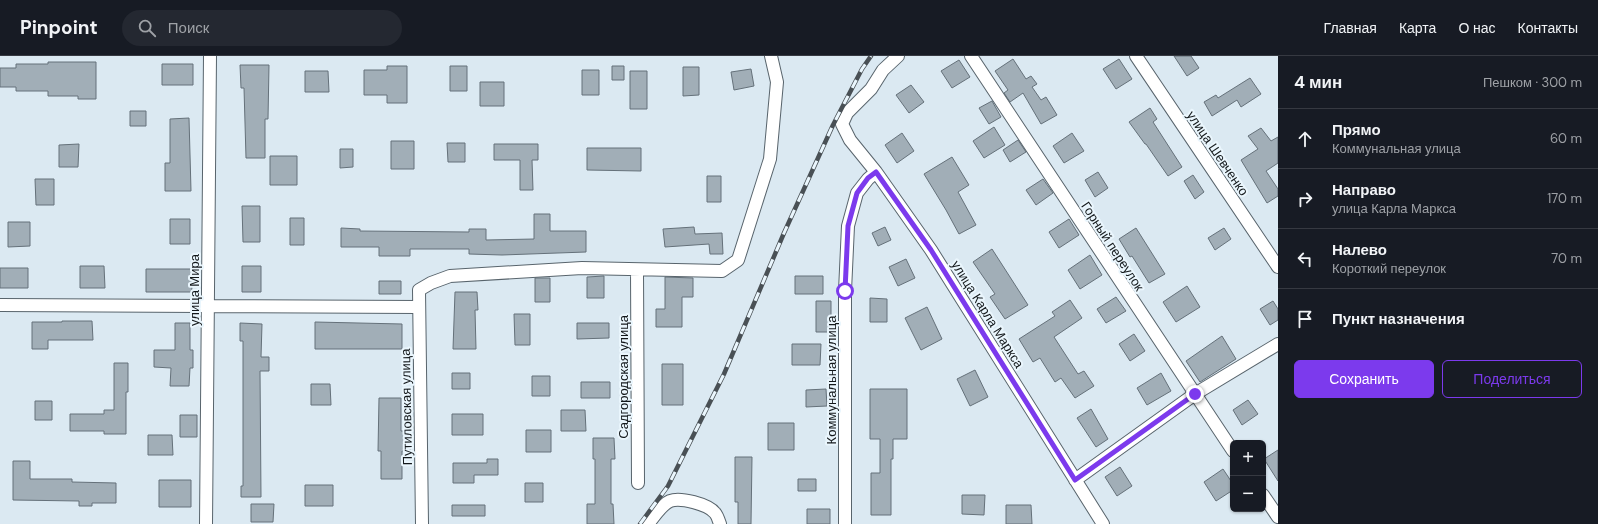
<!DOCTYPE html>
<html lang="ru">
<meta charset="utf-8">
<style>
body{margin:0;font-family:"DM Sans",sans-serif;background:#242831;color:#f1f3f6}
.controls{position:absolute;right:12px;bottom:12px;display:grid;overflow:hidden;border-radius:6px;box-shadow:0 1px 3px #0004}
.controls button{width:36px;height:36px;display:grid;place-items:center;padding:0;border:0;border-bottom:1px solid #363941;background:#171b24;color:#f1f3f6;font:20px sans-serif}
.stop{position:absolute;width:12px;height:12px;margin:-9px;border:3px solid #7c3aed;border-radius:50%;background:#fff}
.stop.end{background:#7c3aed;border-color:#fff;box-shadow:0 1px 4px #0008}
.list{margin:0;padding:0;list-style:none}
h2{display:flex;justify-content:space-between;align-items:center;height:52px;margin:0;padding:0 16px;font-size:17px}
h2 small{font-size:13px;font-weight:400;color:#9ea1a6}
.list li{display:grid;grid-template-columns:26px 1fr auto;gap:12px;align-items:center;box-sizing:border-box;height:60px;padding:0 16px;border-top:1px solid #363941}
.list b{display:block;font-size:15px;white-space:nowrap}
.list p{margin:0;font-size:13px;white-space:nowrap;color:#9ea1a6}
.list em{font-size:13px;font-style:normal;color:#9ea1a6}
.actions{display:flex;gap:8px;padding:12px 16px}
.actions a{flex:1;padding:9px 0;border:1px solid #7c3aed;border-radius:6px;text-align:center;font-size:14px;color:#7c3aed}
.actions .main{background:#7c3aed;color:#fff}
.icon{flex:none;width:22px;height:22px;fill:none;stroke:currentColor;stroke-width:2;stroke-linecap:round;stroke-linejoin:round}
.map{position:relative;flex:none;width:1278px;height:468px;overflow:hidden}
header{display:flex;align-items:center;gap:24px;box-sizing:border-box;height:56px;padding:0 20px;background:#171b24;border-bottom:1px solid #363941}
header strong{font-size:19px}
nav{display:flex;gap:22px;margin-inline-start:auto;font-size:14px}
.search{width:280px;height:36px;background:#242831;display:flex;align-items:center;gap:10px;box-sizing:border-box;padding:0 14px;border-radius:22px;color:#9ea1a6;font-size:15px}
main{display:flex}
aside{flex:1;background:#171b24}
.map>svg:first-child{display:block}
.building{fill:#a1aeb7;stroke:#65717a}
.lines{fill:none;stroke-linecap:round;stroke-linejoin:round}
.minor-casing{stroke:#58646c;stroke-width:14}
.minor{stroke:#fff;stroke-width:12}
.rail-casing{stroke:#495055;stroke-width:4.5}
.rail{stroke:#eaf6fd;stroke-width:3;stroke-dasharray:9;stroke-linecap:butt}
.route{stroke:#7c3aed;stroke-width:5}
.labels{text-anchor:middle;stroke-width:4;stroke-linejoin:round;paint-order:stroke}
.street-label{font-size:13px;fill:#12171a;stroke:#eaf6fd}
</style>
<header>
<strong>Pinpoint</strong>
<div class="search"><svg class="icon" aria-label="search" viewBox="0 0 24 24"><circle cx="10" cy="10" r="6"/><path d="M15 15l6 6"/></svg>Поиск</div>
<nav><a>Главная</a><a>Карта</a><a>О нас</a><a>Контакты</a></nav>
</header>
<main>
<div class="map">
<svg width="1278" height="468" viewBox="0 0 1278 468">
<rect width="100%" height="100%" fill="#dbe9f2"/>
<path class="building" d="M1174 0H1191L1199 12 1187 20Z
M1013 3 1026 23 1031 20 1037 28 1032 31 1041 44 1046 41 1057 59 1041 68 1023 37 1010 46 1004 37 1008 34 995 15Z
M1119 3 1132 23 1116 33 1103 13Z
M959 4 970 21 952 32 941 15Z
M48 6H96V43H78V40H48V35H16V31H0V12H16V8H48Z
M162 8H193V29H162Z
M240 9H269L268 63H265V102H246L244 32H241Z
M387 10H407V47H387V39H364V14H387Z
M450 10H467V35H450Z
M612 10H624V24H612Z
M683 11H699V39L683 40Z
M751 13 754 30 734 34 731 16Z
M582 14H599V39H582Z
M305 15H328L329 36H305Z
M630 15H647V53H630Z
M1250 22 1261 38 1241 51 1237 44 1212 60 1204 46 1216 39 1218 42Z
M480 26H504V50H480Z
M911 29 924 46 909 57 896 39Z
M992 45 1001 61 989 68 979 52Z
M1150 52 1157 63 1153 66 1182 111 1168 120 1146 88H1145L1129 66Z
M130 55H146V70H130Z
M189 62 191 135H165V107H170V63Z
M994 71 1005 89 984 102 973 85Z
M1261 72 1271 85 1278 81V107L1266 115 1278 133V140L1267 147 1241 104 1258 93 1248 80Z
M902 77 914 95 897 107 885 89Z
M1072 77 1084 95 1064 107 1053 90Z
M1018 84 1026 96 1010 106 1003 94Z
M391 85H414V113H391Z
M447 87H465V106H448Z
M79 88 78 111H59V89Z
M494 88H538V104H532L533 134H520V104H494Z
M587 92H641V115L587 114Z
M340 93H353V111L340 112Z
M270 100H297V129H270Z
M952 101 969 129 958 136 976 169 959 178 946 154 924 118Z
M1098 116 1108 132 1095 141 1085 124Z
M1193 119 1204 136 1195 143 1184 125Z
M707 120H721V146H707Z
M35 123H54V149H36Z
M1043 123 1053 137 1036 149 1026 134Z
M242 150H260V186H243Z
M534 158H550V175H586V196L502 199 469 198V193H410V200H379V191H341V172L360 173V175L469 176V173H486V184L534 183Z
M290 162H304V189H290Z
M170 163H190V188H170Z
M1069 163 1079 179 1059 192 1049 176Z
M8 166H30V190L8 191Z
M694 171 695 178 722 177 723 198H710L709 188 665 191 663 173Z
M885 171 891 184 878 190 872 177Z
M1136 172 1165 218 1149 227 1132 200 1130 201 1119 183Z
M1224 172 1231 183 1215 194 1208 182Z
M992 193 1028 249 1005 263 990 241 995 238 973 206Z
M1090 199 1102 219 1080 233 1068 214Z
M906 203 915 222 898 230 889 211Z
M80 210H104L105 232H80Z
M242 210H261V236H242Z
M0 212H28V232H0Z
M146 213H191L192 236H146Z
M604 220V242H587V221Z
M795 220H823V238H795Z
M665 221 693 222V241H682V271H656V253H665Z
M535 222H550V246H535Z
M379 225H401V238H379Z
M1187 230 1200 251 1176 266 1163 246Z
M455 236H477L478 254H475L476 293H453Z
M1116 241 1126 255 1106 267 1097 253Z
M870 242 887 243V266H870Z
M1070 244 1082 262 1054 281 1078 318 1084 315 1094 330 1075 342 1061 322 1055 326 1040 302 1033 306 1019 283 1055 260 1052 256Z
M816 245H831V276H816Z
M1273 245 1278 253V264L1270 269 1260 253Z
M927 251 942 283 921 294 905 262Z
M514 258H530V289H515Z
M62 265H92L93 284H48V293H32V266H62Z
M315 266 402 268V293H315Z
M175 267H190V294H193V312H190L189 330H170L171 312 154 311V294H175Z
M240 267 262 268 261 301H269V315H260L261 441H241V430H243V285H240Z
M577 267H609V282L577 283Z
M1134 278 1145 295 1130 305 1119 288Z
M1222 280 1236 303 1200 326 1186 305Z
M792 288H821L820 309H792Z
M114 307H128V336H126V378H104V375H70V358H104V354H114Z
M662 308H683V349H662Z
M975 314 988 341 970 350 957 323Z
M452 317H470V333H452Z
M1161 317 1171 335 1147 349 1137 332Z
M532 320H550V340H532Z
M581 326H610V342H581Z
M311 328H330L331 349H311Z
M826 333 827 350 806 351V334Z
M870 333H907V383H893V403H891V459H871V417H880V383H870Z
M379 342H401V375H410V395H402V423H381V395H378Z
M1248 344 1258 358 1242 369 1233 354Z
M35 345H52V364H35Z
M1091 353 1108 383 1096 391 1077 362Z
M561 354H585L586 375H561Z
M452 358H483V379H452Z
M180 359H197V381H180Z
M768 367H794V394H768Z
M526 374H551V396H526Z
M148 379H172L173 399H148Z
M593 382H614L615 403H611V448H613L614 468H587V448H595V403H593Z
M1278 394V425L1264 403Z
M735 401H752L751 468H738V446H735Z
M487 403H498V419H474V427H453V407H487Z
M13 405H30V423H72V426L116 427V447H92V450H79V445L13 444Z
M1120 411 1132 430 1117 440 1105 421Z
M1223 413 1233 428V434L1216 445 1204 426Z
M798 423H816V435H798Z
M159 424H191V451H159Z
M525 427H543V446H525Z
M305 429H333V450H305Z
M962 439H985L984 459 962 458Z
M251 448H274L273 466H251Z
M452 449H485V460H452Z
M1006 449H1031L1032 468H1006Z
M807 453H830V468H807Z"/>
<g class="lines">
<defs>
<path id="minor" d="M898 0 883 14 871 33 847 57 842 68 850 84 876 116 931 194 1103 468
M971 0 1233 395
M1136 0 1278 211
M637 214 638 427
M0 249 419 251
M1075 424 1195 338 1278 288
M1263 439 1278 461
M206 468 210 0
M422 468 419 234 431 227 450 220 582 212 722 215 738 204 770 103 777 26 771 0
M648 468C654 461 661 449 670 445 680 441 708 448 715 457 717 459 719 465 720 468
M845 468V235L848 170 857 137 868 123 876 116"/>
</defs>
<use href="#minor" class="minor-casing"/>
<use href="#minor" class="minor"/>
<defs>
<path id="rail" d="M640 468 668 430 724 318 784 177 833 69 862 13 871 0"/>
</defs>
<use href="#rail" class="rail-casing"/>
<use href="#rail" class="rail"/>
</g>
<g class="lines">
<path class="route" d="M845 235 848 170 857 137 868 122 876 116 931 194 1075 424 1195 338"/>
</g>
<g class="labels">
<g class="street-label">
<text transform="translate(1218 97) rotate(56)" y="5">улица Шевченко</text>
<text transform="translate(1113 190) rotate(57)" y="5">Горный переулок</text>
<text transform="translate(194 234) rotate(-90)" y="5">улица Мира</text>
<text transform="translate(988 258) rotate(58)" y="5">улица Карла Маркса</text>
<text transform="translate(623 321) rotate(-90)" y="5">Садгородская улица</text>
<text transform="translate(831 324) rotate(-90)" y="5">Коммунальная улица</text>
<text transform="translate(406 351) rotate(-91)" y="5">Путиловская улица</text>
</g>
</g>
</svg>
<div class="controls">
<button>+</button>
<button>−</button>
</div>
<div class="stop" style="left:845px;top:235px"></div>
<div class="stop end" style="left:1195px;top:338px"></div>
</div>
<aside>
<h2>4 мин<small>Пешком · 300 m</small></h2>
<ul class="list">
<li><svg class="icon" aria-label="ahead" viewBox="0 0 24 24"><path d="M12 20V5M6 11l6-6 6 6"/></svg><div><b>Прямо</b><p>Коммунальная улица</p></div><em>60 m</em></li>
<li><svg class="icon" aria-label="right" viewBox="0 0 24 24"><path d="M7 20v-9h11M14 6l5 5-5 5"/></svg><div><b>Направо</b><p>улица Карла Маркса</p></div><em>170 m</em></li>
<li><svg class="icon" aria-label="left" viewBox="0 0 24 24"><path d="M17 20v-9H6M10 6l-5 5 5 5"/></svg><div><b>Налево</b><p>Короткий переулок</p></div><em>70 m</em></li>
<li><svg class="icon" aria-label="arrive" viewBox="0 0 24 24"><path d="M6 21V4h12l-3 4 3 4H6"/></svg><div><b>Пункт назначения</b></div></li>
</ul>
<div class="actions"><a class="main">Сохранить</a><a>Поделиться</a></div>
</aside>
</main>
